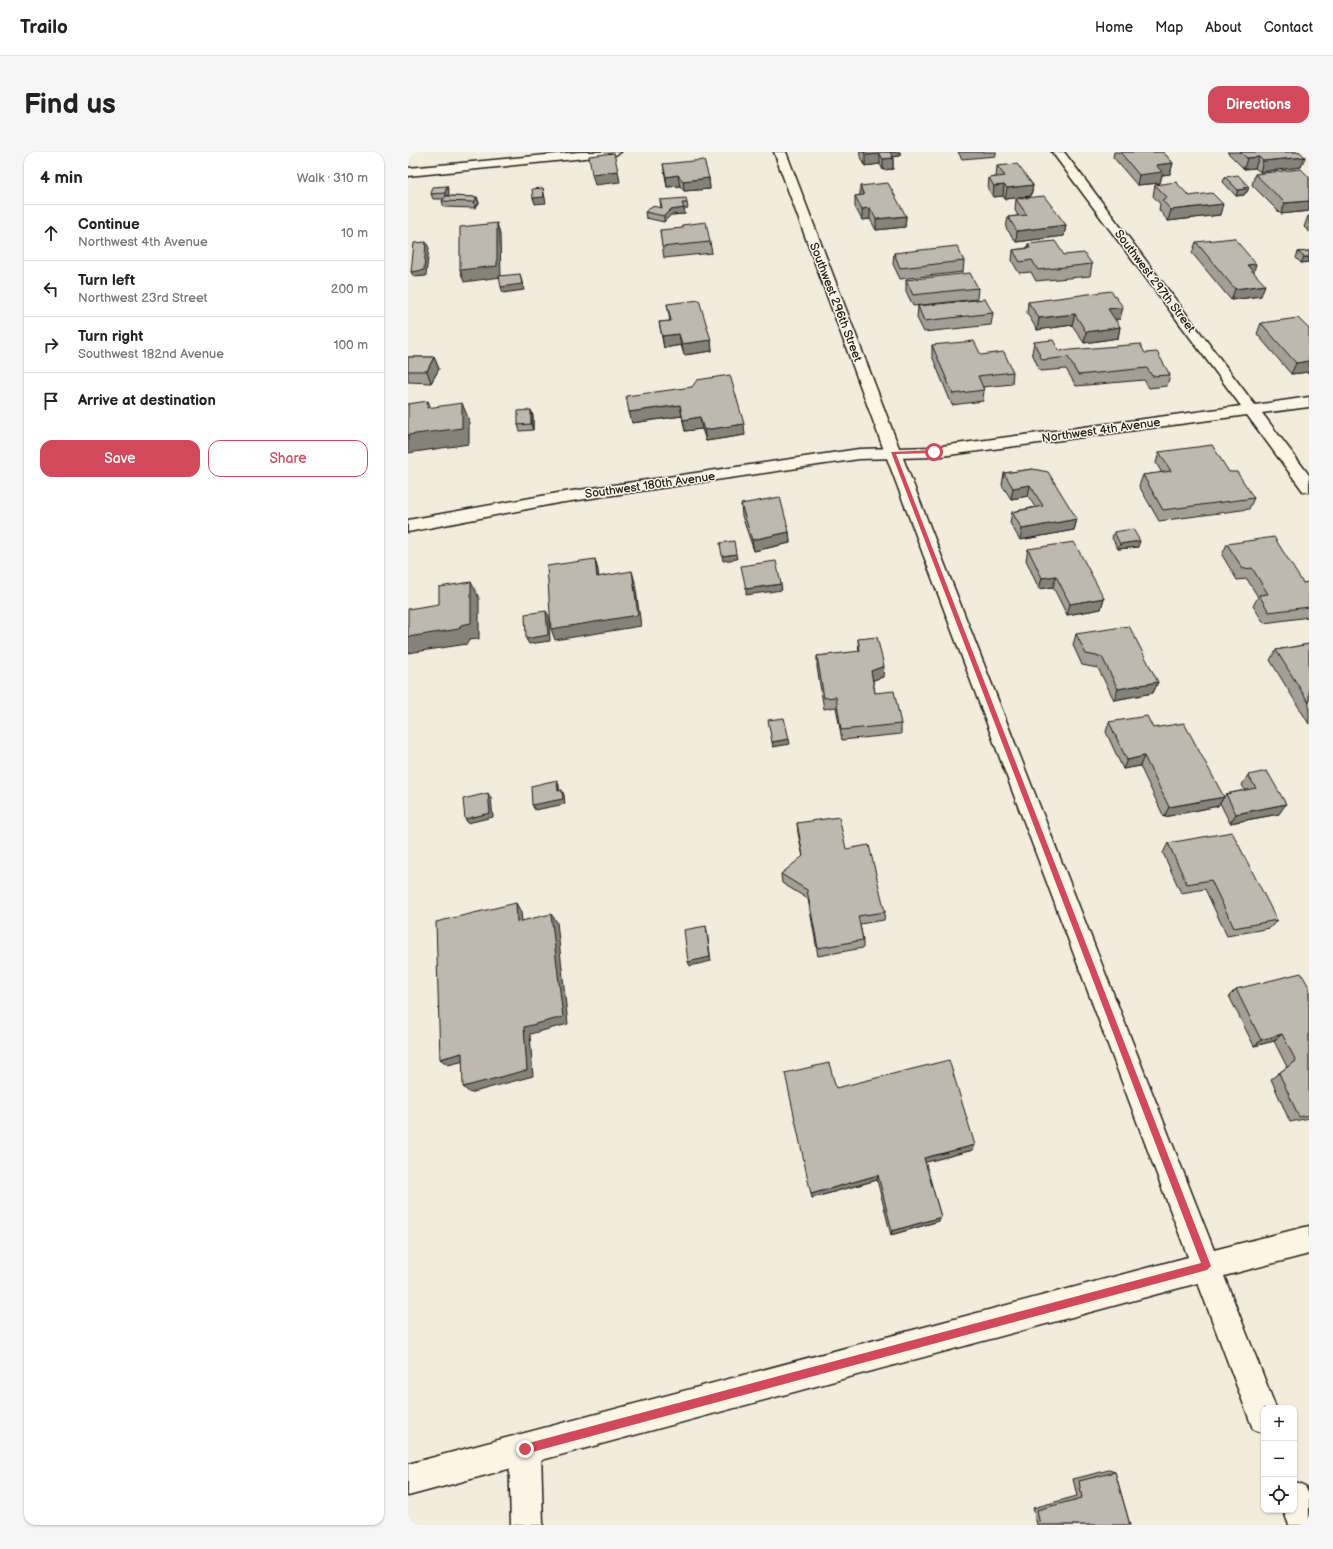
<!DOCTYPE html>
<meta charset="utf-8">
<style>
body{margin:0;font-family:"Balsamiq Sans",sans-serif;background:#f6f6f6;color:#222}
.controls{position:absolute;right:12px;bottom:12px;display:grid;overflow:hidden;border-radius:8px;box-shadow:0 1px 3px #0004}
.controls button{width:36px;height:36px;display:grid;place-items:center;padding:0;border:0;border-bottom:1px solid #e0e0e0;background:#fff;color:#222;font:20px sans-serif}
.stop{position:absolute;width:12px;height:12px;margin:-9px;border:3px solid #d1495b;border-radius:50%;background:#fff}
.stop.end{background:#d1495b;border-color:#fff;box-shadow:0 1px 4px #0008}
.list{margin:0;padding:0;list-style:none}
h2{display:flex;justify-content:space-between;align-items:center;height:52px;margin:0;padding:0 16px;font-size:17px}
h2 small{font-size:13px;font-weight:400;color:#767676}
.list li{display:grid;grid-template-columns:26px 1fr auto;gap:12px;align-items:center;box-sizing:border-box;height:56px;padding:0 16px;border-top:1px solid #e0e0e0}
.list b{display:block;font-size:15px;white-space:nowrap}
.list p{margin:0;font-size:13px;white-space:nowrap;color:#767676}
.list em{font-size:13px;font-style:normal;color:#767676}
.actions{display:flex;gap:8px;padding:12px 16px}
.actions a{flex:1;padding:9px 0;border:1px solid #d1495b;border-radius:12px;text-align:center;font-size:14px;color:#d1495b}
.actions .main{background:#d1495b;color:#fff}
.icon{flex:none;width:22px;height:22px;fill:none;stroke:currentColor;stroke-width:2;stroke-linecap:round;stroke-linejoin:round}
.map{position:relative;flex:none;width:901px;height:1373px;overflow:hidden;border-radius:12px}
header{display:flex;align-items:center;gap:24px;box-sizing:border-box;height:56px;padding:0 20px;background:#fff;border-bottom:1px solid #e0e0e0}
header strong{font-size:19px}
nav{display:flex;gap:22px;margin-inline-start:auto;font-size:14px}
.intro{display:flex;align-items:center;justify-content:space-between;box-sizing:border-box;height:96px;padding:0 24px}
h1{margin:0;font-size:28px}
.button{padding:10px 18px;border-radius:12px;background:#d1495b;color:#fff;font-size:14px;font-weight:700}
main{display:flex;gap:24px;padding:0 24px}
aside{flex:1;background:#fff;border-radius:12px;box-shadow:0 1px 3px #0004}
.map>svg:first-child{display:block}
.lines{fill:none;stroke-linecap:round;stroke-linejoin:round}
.minor-casing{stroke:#1c1c1c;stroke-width:3}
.tertiary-casing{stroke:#1c1c1c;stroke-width:3}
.minor{fill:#fcf5e5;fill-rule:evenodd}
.tertiary{fill:#fcf5e5;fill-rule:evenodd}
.wall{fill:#a39f96;stroke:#1c1c1c}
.shaded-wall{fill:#85827a;stroke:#1c1c1c}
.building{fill:#beb9ae;stroke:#1c1c1c}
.route{fill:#d1495b}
.labels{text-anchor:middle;stroke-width:3;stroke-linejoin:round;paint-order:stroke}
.far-street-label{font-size:12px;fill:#1c1c1c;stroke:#fcf5e5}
</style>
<header>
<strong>Trailo</strong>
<nav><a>Home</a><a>Map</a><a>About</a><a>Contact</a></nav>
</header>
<div class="intro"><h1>Find us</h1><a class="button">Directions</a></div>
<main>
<aside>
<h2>4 min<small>Walk · 310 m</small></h2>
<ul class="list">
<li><svg class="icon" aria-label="ahead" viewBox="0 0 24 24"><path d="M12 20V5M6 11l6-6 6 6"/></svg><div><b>Continue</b><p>Northwest 4th Avenue</p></div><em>10 m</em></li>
<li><svg class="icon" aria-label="left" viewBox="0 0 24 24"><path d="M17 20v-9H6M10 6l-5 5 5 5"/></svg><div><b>Turn left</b><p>Northwest 23rd Street</p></div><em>200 m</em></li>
<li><svg class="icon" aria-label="right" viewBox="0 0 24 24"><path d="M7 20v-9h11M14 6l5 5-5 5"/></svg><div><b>Turn right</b><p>Southwest 182nd Avenue</p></div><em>100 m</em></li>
<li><svg class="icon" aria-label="arrive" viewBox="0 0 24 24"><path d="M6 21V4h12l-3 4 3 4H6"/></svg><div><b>Arrive at destination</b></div></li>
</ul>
<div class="actions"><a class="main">Save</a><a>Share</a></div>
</aside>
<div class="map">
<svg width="901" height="1373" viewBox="0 0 901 1373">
<rect width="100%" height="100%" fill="#f3ecdd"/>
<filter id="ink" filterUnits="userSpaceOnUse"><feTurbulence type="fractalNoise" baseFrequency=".025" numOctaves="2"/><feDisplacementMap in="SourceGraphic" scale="8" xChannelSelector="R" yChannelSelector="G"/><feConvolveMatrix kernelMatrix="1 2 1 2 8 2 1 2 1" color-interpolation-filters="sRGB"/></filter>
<g filter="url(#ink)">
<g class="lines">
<defs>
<path id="minor" d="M171 0H213L207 3 0 24V16Z
M644 0H656L847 253 901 245V255L854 261 901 323V340L895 339 839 263 526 305 451 307 150 351 0 380V368L150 341 451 297 526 295 833 254Z
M117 1281 128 1286 133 1297 135 1373H103L101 1297 106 1286Z"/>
<path id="tertiary" d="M366 0H378L493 301 806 1098 901 1074V1102L816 1124 868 1256H856V1281L845 1277 790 1131 0 1344V1312L780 1105 477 301Z
M886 1329 897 1334 901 1343V1373H881L875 1358H886Z"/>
</defs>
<use href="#minor" class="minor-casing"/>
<use href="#tertiary" class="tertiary-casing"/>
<use href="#minor" class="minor"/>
<use href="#tertiary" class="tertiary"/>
</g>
<path class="wall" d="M451 0H492V4L485 5V17L475 18 472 12 457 14Z
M550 0H588V4L554 7Z
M706 0H755L765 11 762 22 754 23 752 31 729 33 705 5Z
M819 0H892L897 5 893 15 852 20 847 16 836 17Z
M255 12 301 26 302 37 276 39 272 34 259 35Z
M589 14 625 33 623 44 597 47 595 44 585 45 580 37 581 26 588 25Z
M847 22 901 25V59L873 62 844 33Z
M817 25 841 35 839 40 837 41 836 43 828 44 815 30Z
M747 33 781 44 812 63 760 69 751 58 752 52 745 44Z
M452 34 498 64 497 75 468 78 462 67 454 68 447 55V44L452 43Z
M41 40 40 44 69 45 71 51 67 56 36 55 34 49 36 47H25L23 42Z
M608 47 658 73 656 84 608 90 598 76 600 65 610 64 607 58Z
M252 48 279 51 280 56 276 57 277 62 263 63 256 70 238 66 237 60 253 56Z
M900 64H901V80L896 75Z
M252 78 302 90 304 101 256 106Z
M788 90 846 120 853 144 823 148 784 101Z
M620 92 656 103 684 112 682 124 628 129 623 120 611 121 604 109 605 98 619 96Z
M901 99V110L893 111 888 106 890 100Z
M486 101 556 109 555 120 492 127 485 112Z
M498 128 570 136 569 147 505 154 498 139Z
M620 150 712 167H707L712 175 710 186 676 191 664 173 629 178 619 161Z
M259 152 303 188 304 199 276 203 273 193 256 196 251 170 262 169Z
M510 154 585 161 583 173 516 180 509 166Z
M853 171 901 220 883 222 849 182Z
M626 190 651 199 737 201 762 223 759 234 741 236 736 228 668 234 658 217 632 219 624 201Z
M524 193 605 220 604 232 575 235 576 238 575 249 544 253 524 204Z
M0 205H26L31 217 23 231 0 230Z
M284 235 337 283 298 289 294 277 277 279 274 264 224 271Z
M123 258 125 264V278L112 279 110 273Z
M751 300 821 320 846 346 841 357 751 369 731 334 735 323 754 321 748 311Z
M625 317 669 367 666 378 612 388 602 371 604 360 627 355 620 344 603 347 594 333 596 321Z
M333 352 381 380 382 391 346 399 334 364Z
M706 380 730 395 710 397 704 386Z
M819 392 895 431 901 430V465L856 471 845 454 850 445 839 427 829 428 814 403Z
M620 397 696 446 693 457 659 463 645 435 631 437 618 408Z
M668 482 750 530 745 541 706 548 690 516 674 513 665 493Z
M450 487 475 525 465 528 467 541 493 572V582L434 588 428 555 416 557 409 515V504L451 500Z
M901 492V572L862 508 868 498Z
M701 570 745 576 810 654 756 665 732 614 715 617 698 580Z
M840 623 871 662 822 671 812 651 818 642 837 638 834 633Z
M389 671 438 697 477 760 476 768 452 772 455 788V796L410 804 400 747 374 731 373 722 395 705 390 681Z
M760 691 869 768 862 776 819 784 797 737 773 741 755 701Z
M901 835V966L882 970 863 927 879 915 866 889 846 894 821 844 828 837Z
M428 936 567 993 565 998 517 1010 533 1065 531 1069 483 1083 469 1028 404 1046Z
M701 1318 707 1320 722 1373H629L625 1356 669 1344 665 1327Z"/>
<path class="shaded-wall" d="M479 0H492V4L479 5Z
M472 2V12L457 14V3Z
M851 5 847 16 836 17 839 6Z
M897 5 893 15 852 20 855 9Z
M485 6V17L475 18V7Z
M765 11 762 22 754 23 752 31 729 33 731 23 748 13Z
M210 19 212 30 187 33 184 22Z
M270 23 272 34 259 35 258 25Z
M301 26 302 37 276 39 275 29Z
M596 33 595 44 585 45 586 34Z
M625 33 623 44 597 47 599 36Z
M39 34 41 40 39 46 37 41Z
M836 35H841L839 40 837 41 836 43 828 44 830 38Z
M135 36 138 51 127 52 125 46Z
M69 45 71 51 67 56 66 50Z
M901 49V59L873 62 877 51Z
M815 52 812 63 760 69 763 58Z
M276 56 277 62 263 63 256 70V64L262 58Z
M462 56V67L454 68V57Z
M498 64 497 75 468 78V67Z
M89 71 92 82 93 125 56 130 52 118Z
M658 73 656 84 608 90 609 79Z
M18 90 21 96 18 124 6 125 3 120Z
M896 105H901V110L893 111Z
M848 112 845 123 839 113Z
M112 122 116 138 95 141 93 135Z
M857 133 853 144 823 148 827 137Z
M715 155 712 167 697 168 700 157Z
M667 162 664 173 629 178 631 166Z
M712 175 710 186 676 191 678 180Z
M271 182 273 193 256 196 254 184Z
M303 188 304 199 276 203 274 192Z
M26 205 31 217 23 231 19 219Z
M901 209V220L883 222 888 211Z
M20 249 27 266 19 256Z
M54 251 61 268V292L0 301V283Z
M272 253 274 264 224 271 221 260Z
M123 258 125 264V278L123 272Z
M292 265 294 277 277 279 275 268Z
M336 272 337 283 298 289 296 278Z
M622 333 620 344 603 347 605 336Z
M669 367 666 378 612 388 614 377Z
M381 380 382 391 346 399 344 388Z
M732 389 730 395 710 397 712 392Z
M328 402 329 407 315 409 314 404Z
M187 407 190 418 192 436 189 425Z
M224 419 227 430 233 474 147 488 143 477Z
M648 424 645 435 631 437 634 426Z
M63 430 71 446V487L61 488 59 492 0 501V485Z
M373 432 374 438 338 443V437Z
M696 446 693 457 659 463 662 452Z
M138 459 141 464 142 489 121 492 118 487Z
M476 514 475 525 462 529 463 519Z
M750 530 745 541 706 548 710 537Z
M381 587 382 592 365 595 364 590Z
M736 604 732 614 715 617 719 608Z
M149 628 151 633 152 644 150 639Z
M154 638 156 643 157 652 127 658 124 653Z
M80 641 83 646 85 665 60 671 57 667Z
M816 645 810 654 756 665 761 655Z
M878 652 871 662 822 671 828 662Z
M108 751 113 760 115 778 109 770Z
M143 762 149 770 160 872 122 882 125 924 62 941 55 935 116 875Z
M298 774 299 779 303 809 282 814 280 810Z
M874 882 866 889 846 894 853 888Z
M54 901 61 908 40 913 32 907Z
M567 993 565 998 515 1011 516 1006Z
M470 1023 469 1028 404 1046 403 1042Z
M533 1065 531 1069 483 1083 484 1079Z"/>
<path class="building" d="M456 0H482L485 6 475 7 472 2 457 3Z
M712 0H755L765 11 748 13 754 20 731 23Z
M832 0H892L897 5 855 9 851 5 839 6Z
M206 1 210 19 184 22 181 4Z
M296 8 301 26 275 29 270 23 258 25 255 12Z
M609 12 625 33 599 36 596 33 586 34 581 26 597 24 589 14Z
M893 17 901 25V49L877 51 847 22Z
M830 23 841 35H836L838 37 830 38 817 25Z
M768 30 781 44 804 41 815 52 763 58 754 48 759 45 747 33Z
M480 31 498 64 468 67 462 56 454 57 447 44 456 43 452 34Z
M39 34 37 41 23 42 25 35Z
M135 36 136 45 125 46 124 37Z
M38 44 69 45 66 50 34 49Z
M636 44 658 73 609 79 600 65 619 63 608 47Z
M278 46 279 51H274L276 56 262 58 256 64 237 60 244 54 254 56 252 48Z
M298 70 302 90 254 95 252 78 275 76 274 73Z
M89 71V114L52 118V75Z
M826 86 848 112 839 113 857 133 827 137 788 90Z
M647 89 656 103 676 101 684 112 630 118 624 108 612 110 605 98 622 96 620 92Z
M18 90 16 118 3 120 6 91Z
M549 94 556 109 492 116 486 101Z
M901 99V105H896L890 100Z
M562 121 570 136 505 143 498 128Z
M112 122 114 132 93 135 91 124Z
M703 139 715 155 700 157 712 175 678 180 667 162 631 166 620 150Z
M577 147 585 161 516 169 510 154Z
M291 148 303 188 274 192 271 182 254 184 251 170 263 169 259 152Z
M890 166 901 177V209L888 211 853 171Z
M645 188 651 199 732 192 737 201 749 200 762 223 744 224 739 216 670 223 660 205 634 208 626 190Z
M566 189 573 203 596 200 605 220 570 224 576 238 545 242 524 193Z
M0 205H26L19 219H0Z
M322 223 336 272 296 278 292 265 275 268 272 253 221 260 218 244 284 235 289 228Z
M20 249 19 256 54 251V276L0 283V252Z
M123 258V272L110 273V259Z
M804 293 821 320H829L846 346 755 358 735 323 763 319 751 300Z
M625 317 640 320 669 367 614 377 604 360 635 354 622 333 605 336 596 321Z
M372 345 381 380 344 388 333 352Z
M725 377 732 389 712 392 706 380Z
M866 385 895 431 901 430V455L861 460 851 443 860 442 844 416 835 417 819 392Z
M326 389 328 402 314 404 312 391Z
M666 390 696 446 662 452 648 424 634 426 620 397Z
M187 407 189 425 224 419 230 463 143 477 139 414Z
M368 409 373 432 338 437 333 414Z
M63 430V471L53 473 51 477 0 485V457L31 452V435Z
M138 459 140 483 118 487 117 462Z
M721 474 750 530 710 537 694 505 678 502 668 482Z
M469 485 476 514 463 519 467 541 486 539 493 572 433 578 428 545 416 546 409 504 452 499 450 487Z
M901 492V551L868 498Z
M739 564 745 576 776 571 816 645 761 655 736 604 719 608 701 570Z
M376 566 381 587 364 590 360 568Z
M859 619 878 652 828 662 818 642 848 636 840 623Z
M149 628 150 639 154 638 155 647 124 653 123 634Z
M80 641 82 661 57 667 55 647Z
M431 665 438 697 461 693 477 760 450 764 455 788 410 796 399 738 373 722 395 704 389 671Z
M824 680 869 768 826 776 803 728 779 732 760 691Z
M108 751 109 770 143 762 155 865 116 875 119 918 55 935 54 901 32 907 28 770Z
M298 774 302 805 280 810 276 778Z
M893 821 901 835V963L891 965 871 921 888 909 874 882 853 888 828 837Z
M541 908 567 993 516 1006 533 1065 484 1079 470 1023 403 1042 377 921 421 911 428 936Z
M707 1320 722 1373H632L629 1358 674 1346 671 1329Z"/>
</g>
<path class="route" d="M526 298 527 301 488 302 803 1114 799 1118 117 1302 112 1297 117 1292 793 1111 483 300Z"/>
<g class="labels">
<g class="far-street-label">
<text transform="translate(747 129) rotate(53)" y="4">Southwest 297th Street</text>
<text transform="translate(428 150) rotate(69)" y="4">Southwest 296th Street</text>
<text transform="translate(693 278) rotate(-8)" y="4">Northwest 4th Avenue</text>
<text transform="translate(242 333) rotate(-8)" y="4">Southwest 180th Avenue</text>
</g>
</g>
</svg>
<div class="controls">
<button>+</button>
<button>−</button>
<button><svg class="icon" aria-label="locate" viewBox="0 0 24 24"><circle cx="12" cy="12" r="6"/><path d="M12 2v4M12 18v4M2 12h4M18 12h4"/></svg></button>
</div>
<div class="stop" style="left:526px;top:300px"></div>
<div class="stop end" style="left:117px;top:1297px"></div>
</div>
</main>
